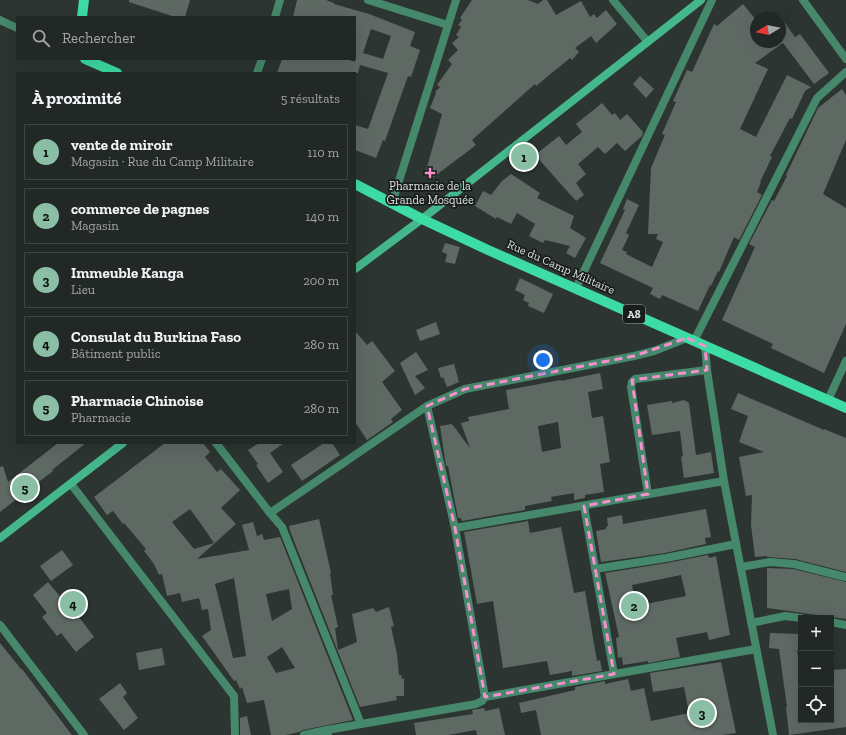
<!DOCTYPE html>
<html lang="fr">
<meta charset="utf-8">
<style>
body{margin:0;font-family:"Zilla Slab",serif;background:#29302d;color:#f1f3f6}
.controls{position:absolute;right:12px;bottom:12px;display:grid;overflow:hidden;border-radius:0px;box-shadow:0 4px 16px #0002}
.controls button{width:36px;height:36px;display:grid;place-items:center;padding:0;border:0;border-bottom:1px solid #3e4442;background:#212825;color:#f1f3f6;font:20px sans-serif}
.compass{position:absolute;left:750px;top:12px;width:36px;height:36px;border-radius:50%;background:#212825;box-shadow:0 4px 16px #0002;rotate:260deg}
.you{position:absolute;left:543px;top:360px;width:14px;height:14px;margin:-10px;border:3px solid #fff;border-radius:50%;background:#1a73e8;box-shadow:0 0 0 6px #1a73e833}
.badge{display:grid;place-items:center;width:26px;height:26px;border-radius:50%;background:#8abfa5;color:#111;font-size:13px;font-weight:700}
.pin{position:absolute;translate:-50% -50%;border:2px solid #fff;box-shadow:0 1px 4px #0006}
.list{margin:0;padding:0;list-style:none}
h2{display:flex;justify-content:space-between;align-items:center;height:52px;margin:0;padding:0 16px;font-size:17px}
h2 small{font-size:13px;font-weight:400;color:#a2a6a7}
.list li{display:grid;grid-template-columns:26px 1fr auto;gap:12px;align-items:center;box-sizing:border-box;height:56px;margin:0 8px 8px;padding:0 8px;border:1px solid #3e4442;border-radius:0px}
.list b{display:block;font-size:15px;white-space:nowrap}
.list p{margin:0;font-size:13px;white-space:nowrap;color:#a2a6a7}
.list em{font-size:13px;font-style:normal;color:#a2a6a7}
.icon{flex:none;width:22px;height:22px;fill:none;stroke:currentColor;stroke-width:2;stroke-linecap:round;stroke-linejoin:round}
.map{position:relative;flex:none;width:846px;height:735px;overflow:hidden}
.search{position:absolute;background:#212825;box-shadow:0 4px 16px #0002;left:16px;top:16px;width:340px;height:44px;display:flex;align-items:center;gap:10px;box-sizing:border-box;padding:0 14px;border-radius:0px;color:#a2a6a7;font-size:15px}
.panel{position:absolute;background:#212825;box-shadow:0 4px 16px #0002;left:16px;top:72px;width:340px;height:372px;border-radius:0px}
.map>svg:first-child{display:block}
.building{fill:#5f6964;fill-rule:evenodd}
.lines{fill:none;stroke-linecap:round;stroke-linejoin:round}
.pedestrian{stroke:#46886c;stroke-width:8}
.minor{stroke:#46886c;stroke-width:8}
.secondary{stroke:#45b78c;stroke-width:8}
.primary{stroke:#3ddca4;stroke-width:10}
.marked{fill:none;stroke:#f790cd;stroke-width:3;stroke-dasharray:8 5;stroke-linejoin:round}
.poi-dot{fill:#f790cd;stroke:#181c1a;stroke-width:1.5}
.labels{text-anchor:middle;stroke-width:3.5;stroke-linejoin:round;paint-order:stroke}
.shield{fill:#181c1a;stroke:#a0a5a3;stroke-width:1}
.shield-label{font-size:11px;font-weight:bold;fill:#dbe0de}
.poi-label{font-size:12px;fill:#dbe0de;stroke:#181c1a}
.street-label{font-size:12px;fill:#dbe0de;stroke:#181c1a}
</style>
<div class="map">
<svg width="846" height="735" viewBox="0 0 846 735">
<rect width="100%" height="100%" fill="#2c3531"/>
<path class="building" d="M129 0H190L185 17H175L129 2Z
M297 0H326L334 3V4L369 14 415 32 410 46 420 50 411 77 408 76 385 141 383 140 376 158 355 150V125L368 129 388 73 360 65 358 73H277L282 59H346L355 62V17H293ZM371 29 391 36 383 59 363 53Z
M472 0H528L538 4 543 0H547L556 15 581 1 590 17 594 14 597 18 606 10 617 24 596 43 591 36 575 48 579 52 572 60 570 58 536 86 535 84 472 140 476 145 431 179 425 174 442 114 430 108 436 93 435 92 440 87 437 85 452 64 448 60 458 50 452 43 459 37 456 35 461 27 458 25 462 20 460 18Z
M743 4 756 20V42H783L780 39V16L795 37 800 34 829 73 814 84 783 43 755 63 768 69 740 129 756 137 787 75 811 87 805 91 792 119 790 118 770 156 772 157 760 182H761L757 192 762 195 739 240 734 237 719 272 718 271 711 286 710 285 698 311 662 295 660 299 650 294 653 288 600 263 625 210 623 209 627 199 639 205 626 233 629 235 622 250 627 252 626 254 652 267 663 242 656 239 658 234H648L651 168 665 135 662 134 676 102 673 101 687 70 692 72 714 24 717 26Z
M640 76 654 89 646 98 633 84Z
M842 89 846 95V140L823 194 846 208V324L824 373 771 348 773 344 722 320 755 247 749 244 772 200 774 201 787 176 786 175 818 108Z
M602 103 612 115 615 113 620 120 627 114 643 132 642 136 625 151 617 143 605 154 598 147 578 164 586 174 576 183 584 195 576 201 535 155 559 136 566 145 582 132 576 124Z
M511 174 540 193 537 198 574 216 570 228 586 238 575 258 566 253 570 246 545 240 543 243 529 236 535 224 517 213 511 224 497 217 496 219 475 206 483 191 491 195 502 181Z
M445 243 460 247 455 264 445 262 447 254 442 252Z
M520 278 553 294 544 313 528 306 529 303 523 300 525 295 515 290Z
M436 322 440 334 420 341 416 330Z
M355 331 367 345 372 341 395 371 382 382 402 410 391 419 393 422 367 440 355 422Z
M416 352 428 370 415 376 425 388 415 395 400 363Z
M454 364 459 382 447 387 443 377 441 378 438 368Z
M600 373 603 389 588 392 592 418 603 416 610 462 600 464 604 492 585 495V498L574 500V493L551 497 552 501 525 506V510L462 521 461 518H458L448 466H446L440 426 452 424 470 448 461 423 469 421 468 417 509 409 506 390 561 380V381ZM558 422 561 448 542 452 538 426Z
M738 393 824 430V429L846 438V572L795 559 767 557V556L755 557 751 525 752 495 746 496 739 457 764 452 739 442 748 416 731 409Z
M684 400 689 403 696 455 711 452 714 473 684 478 681 457 683 456 680 431 652 435 647 405 672 401V403Z
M58 443H86L52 470 53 471 0 512V467L3 466 8 482Z
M165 443H203L210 452 205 457 217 472 221 469 240 490 221 508 236 524 197 559 249 550 242 525 253 522 257 536 262 534 264 540 280 537 353 720 303 730 299 732 286 735H271L264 700 247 703 242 687 240 689 236 680 234 681 202 636 211 630 208 609 202 610 199 598 182 602 180 593 167 596 162 574 159 575 154 564 144 551 146 549 124 523 123 524 113 511 107 515 94 497ZM190 509 201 524 214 543 194 549 172 522ZM234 578 246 656 233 658 215 584ZM289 589 292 609 272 621 266 594ZM282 647 295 668 276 673 267 657Z
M259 443H284L270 453 283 472 268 483 256 465 258 464 248 450Z
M324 443H332L340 455 302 481 291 465Z
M706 509 711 537 705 538 706 544 665 553 601 562 596 531 606 529V527L608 526 607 518 622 515 623 524Z
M319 519 331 573H330L333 595H331L338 627 335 628 338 650 357 642 352 614 373 608 376 612 389 607 394 626 391 627 397 654 399 675H401L402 679 404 678V696H396L397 700 360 707 290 531 289 526Z
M528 521 530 533 561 527 574 593 585 591 597 661 600 660 602 671 572 676V671L550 675 547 661 503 668 493 601 477 604 464 532Z
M62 550 73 565 51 581 40 566Z
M708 555 709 558 716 556 730 635 709 640 707 632 676 638 680 657 648 663V661L623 665 622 657 618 658 616 638 619 637 605 573 667 563ZM681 575 686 596 636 606 632 585Z
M767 568 793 569 846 582V619L767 608Z
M48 582 63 600 74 591 88 609 79 617 94 637 76 652 61 633 57 636 42 617 47 613 33 595Z
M770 633 801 634V650H797L801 674V720H831V675H833L832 670 846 669V727L789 735 786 707H787L779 649 769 648Z
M0 643 21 669H22L72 735H0Z
M162 648 165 665 139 670 136 653Z
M721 662 736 733 722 735H541L536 710 521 713 519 703 575 690V687L605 681V684L628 679 631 691 644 688 651 721 689 713 684 687 653 692 650 673Z
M120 683 127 693 123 697 138 718 124 730 99 699Z
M484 708 485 711 499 708 505 735H477L476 730 448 735H416L414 723 473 714 472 710Z
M247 716 251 735H240V718Z"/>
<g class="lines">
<path class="pedestrian" d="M270 513 282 527 361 724
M327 730 476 704 482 701 485 697"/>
<path class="minor" d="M368 0 448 25
M613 0 648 42
M803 0 846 59
M275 17 280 0
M0 20 17 28
M257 73 262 59
M392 203 456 0
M576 288 712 0
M694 341 817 98 846 72
M705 346 707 370 724 481 773 735
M828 400 846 361
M427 406 455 528 485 697 756 649
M216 443 270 513 427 406 465 389 634 356 654 351 687 338
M71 484 234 696 235 735
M648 494 631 387 632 382 635 379 707 370
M584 506 614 674
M455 528 724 481
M741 567 770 562 794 564 845 577
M595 569 666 558 736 544
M831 622 846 625
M751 623 785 616 801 618
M0 625 84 735
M304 735 327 730 328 735"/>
<path class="secondary" d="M355 269 422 219 701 0
M0 538 123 443"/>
<path class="primary" d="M82 17 84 0
M85 59 117 73
M355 184 422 219 488 250 846 408"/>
</g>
<path class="marked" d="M687 338 705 346 707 370 632 380 648 494 584 506 614 674 485 697 455 528 427 406 465 389 634 356Z"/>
<path class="poi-dot" d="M428 167h4v4h4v4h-4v4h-4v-4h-4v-4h4z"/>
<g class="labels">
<rect class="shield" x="623" y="305" width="22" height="18" rx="3"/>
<g class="shield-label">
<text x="634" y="318">A8</text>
</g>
<g class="poi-label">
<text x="430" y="190">Pharmacie de la<tspan x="430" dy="14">Grande Mosquée</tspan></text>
</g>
<g class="street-label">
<text transform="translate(561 267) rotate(24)" y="4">Rue du Camp Militaire</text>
</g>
</g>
</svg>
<div class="controls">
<button>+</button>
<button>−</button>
<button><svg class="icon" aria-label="locate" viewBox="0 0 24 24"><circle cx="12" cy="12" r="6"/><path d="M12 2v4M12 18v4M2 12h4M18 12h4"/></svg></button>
</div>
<svg class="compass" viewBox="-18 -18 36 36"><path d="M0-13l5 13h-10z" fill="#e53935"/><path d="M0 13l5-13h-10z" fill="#a2a6a7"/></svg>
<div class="you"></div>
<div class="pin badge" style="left:524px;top:157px">1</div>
<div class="pin badge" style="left:634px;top:606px">2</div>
<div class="pin badge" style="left:702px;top:713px">3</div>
<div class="pin badge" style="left:73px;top:604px">4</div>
<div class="pin badge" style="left:25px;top:488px">5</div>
<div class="search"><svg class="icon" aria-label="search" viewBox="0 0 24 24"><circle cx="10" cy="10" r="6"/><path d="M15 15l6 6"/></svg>Rechercher</div>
<section class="panel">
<h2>À proximité<small>5 résultats</small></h2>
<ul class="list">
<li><span class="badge">1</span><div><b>vente de miroir</b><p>Magasin · Rue du Camp Militaire</p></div><em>110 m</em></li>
<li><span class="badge">2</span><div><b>commerce de pagnes</b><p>Magasin</p></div><em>140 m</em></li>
<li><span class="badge">3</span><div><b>Immeuble Kanga</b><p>Lieu</p></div><em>200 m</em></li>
<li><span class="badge">4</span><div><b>Consulat du Burkina Faso</b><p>Bâtiment public</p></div><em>280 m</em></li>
<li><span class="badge">5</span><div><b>Pharmacie Chinoise</b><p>Pharmacie</p></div><em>280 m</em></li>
</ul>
</section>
</div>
